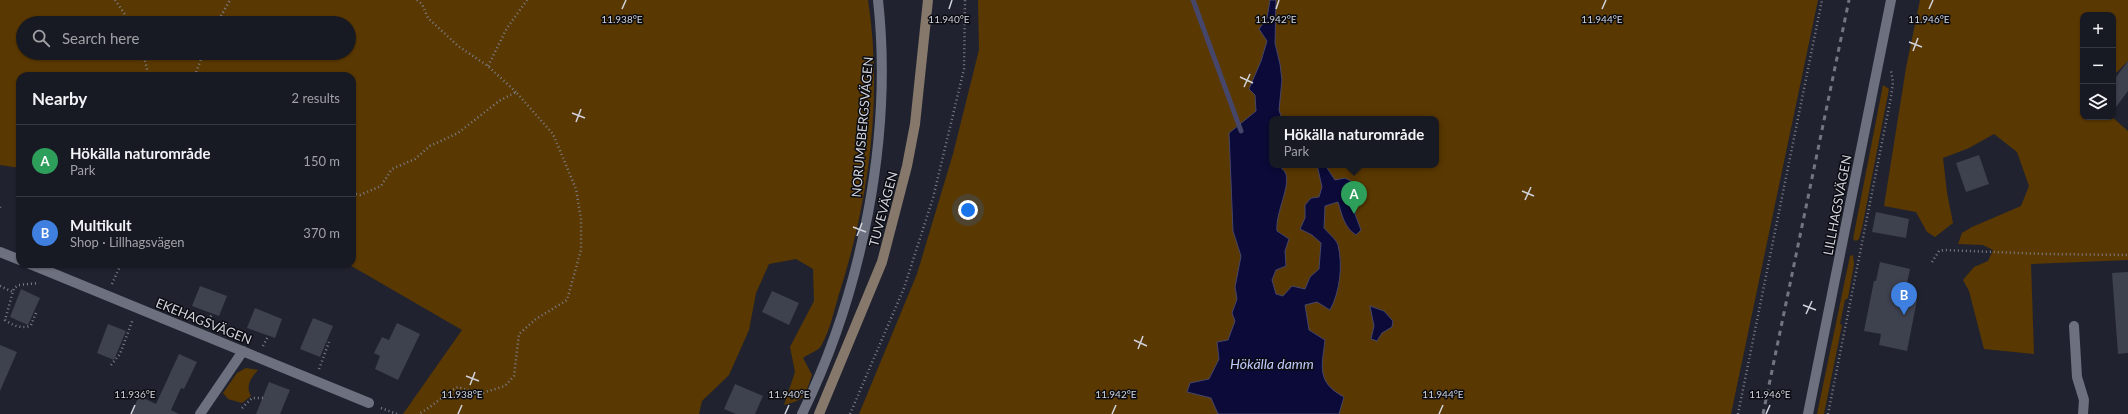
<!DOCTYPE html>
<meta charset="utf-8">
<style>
body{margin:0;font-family:Lato,sans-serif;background:#252730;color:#f1f3f6}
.controls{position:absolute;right:12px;top:12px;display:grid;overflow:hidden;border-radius:8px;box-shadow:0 1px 3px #0004}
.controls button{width:36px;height:36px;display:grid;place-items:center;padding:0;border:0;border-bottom:1px solid #363841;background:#181a23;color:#f1f3f6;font:20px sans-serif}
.you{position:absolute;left:968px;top:210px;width:14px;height:14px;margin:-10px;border:3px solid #fff;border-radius:50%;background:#1a73e8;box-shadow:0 0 0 6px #1a73e833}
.badge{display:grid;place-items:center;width:26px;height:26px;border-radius:50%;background:#1a73e8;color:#fff;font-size:13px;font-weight:700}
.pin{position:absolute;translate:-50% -33px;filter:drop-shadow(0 1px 2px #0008)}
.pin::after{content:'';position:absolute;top:21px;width:14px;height:12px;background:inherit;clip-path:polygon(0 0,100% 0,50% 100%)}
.popup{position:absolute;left:1269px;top:116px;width:170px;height:52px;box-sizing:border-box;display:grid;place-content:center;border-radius:8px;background:#181a23;filter:drop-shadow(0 1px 3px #0005);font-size:13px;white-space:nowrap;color:#9fa1a6}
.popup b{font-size:15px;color:#f1f3f6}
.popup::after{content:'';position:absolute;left:50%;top:100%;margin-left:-8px;border:8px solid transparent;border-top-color:#181a23}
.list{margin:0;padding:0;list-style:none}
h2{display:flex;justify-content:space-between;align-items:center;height:52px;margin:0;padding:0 16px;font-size:17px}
h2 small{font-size:13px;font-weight:400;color:#9fa1a6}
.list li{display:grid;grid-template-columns:26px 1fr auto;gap:12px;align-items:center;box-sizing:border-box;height:72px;padding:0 16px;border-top:1px solid #363841}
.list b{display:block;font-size:15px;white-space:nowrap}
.list p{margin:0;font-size:13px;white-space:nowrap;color:#9fa1a6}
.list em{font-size:13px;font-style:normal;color:#9fa1a6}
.icon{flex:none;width:22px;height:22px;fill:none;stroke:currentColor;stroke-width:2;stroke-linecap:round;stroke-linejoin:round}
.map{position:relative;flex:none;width:2128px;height:414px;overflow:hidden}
.search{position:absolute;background:#181a23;box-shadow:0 1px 3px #0004;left:16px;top:16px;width:340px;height:44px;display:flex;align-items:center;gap:10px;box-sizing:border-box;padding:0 14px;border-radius:22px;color:#9fa1a6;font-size:15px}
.panel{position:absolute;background:#181a23;box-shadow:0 1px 3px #0004;left:16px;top:72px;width:340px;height:196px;border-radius:12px}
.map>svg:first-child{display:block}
.green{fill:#5a3801;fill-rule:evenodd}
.water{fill:#0b0a39;stroke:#46466a}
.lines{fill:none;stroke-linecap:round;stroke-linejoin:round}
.stream{stroke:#46466a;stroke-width:5}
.building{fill:#3e414e}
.path{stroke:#7c7f89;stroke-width:2.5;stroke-dasharray:1 3;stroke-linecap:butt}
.minor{stroke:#6d707e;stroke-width:10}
.tertiary{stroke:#6d707e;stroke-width:10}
.secondary{stroke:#86786b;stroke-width:10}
.rail{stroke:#73757f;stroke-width:3;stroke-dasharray:5 5;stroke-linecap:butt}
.ticks{fill:none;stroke:#d1d3db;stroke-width:1.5}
.labels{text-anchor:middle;stroke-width:3;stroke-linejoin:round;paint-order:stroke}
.street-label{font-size:13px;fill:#d1d3db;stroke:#0b0c12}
.water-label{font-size:14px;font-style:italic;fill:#bfcafc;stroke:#0b0c12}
.ticks-label{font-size:10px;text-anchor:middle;fill:#d1d3db;stroke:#0b0c12;stroke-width:3;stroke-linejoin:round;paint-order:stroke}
</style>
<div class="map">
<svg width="2128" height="414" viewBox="0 0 2128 414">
<rect width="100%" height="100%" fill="#20232f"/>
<path class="green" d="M0 0H868C883 97 869 201 839 294 834 310 830 331 821 346 818 351 808 354 803 358L812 375C805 395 806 400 784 405L795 372 790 347 814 301 813 269 796 259 769 264 756 293 749 330 729 375 702 401 699 414H403L462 330 348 264H352V76H20V168L0 165ZM23 23H349V53H23Z
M978 0H1818L1731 414H859L917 274 953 154 979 50ZM1272 119H1436V165H1272Z
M1920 0H2128V61L2113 76V15H2083V117H2112L2128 131V260L2031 264 2034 354 1984 349 1969 291 1963 280 1974 267 1988 261 1993 250 1983 245 1958 244 1962 233 1972 227 2021 206 2029 186 2017 152 1994 134 1969 148 1943 158 1947 193 1953 223 1935 237 1927 232 1916 212 1884 206 1906 68Z
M1883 85 1889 89 1862 228 1859 239 1856 241 1853 239Z
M1853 255 1854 264 1848 298 1845 300 1840 324 1842 325 1824 414H1817L1850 256Z
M246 368 258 370C251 378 245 386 251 396L242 403 228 399 223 393 237 373Z"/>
<path class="water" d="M1270 0H1276L1275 43 1280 64 1282 80 1279 110 1282 119H1272V165H1279C1280 168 1283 169 1285 172 1292 184 1275 213 1277 231L1289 239 1285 251 1286 266 1276 270 1272 280 1276 294 1283 296 1292 286 1305 289 1310 277 1319 269 1321 243 1312 235 1300 229 1305 218V205L1311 198 1319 197 1322 187 1317 165H1327V168L1335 180 1345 178 1353 182 1357 203 1355 214 1361 230 1356 235C1344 227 1342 215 1338 202L1325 206 1324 228C1328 233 1336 239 1338 245 1343 265 1340 292 1330 310L1317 302 1305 305 1309 330 1325 340C1322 367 1316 382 1344 397L1339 414H1218L1211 398 1187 392 1190 383 1209 379 1219 359 1217 342 1228 340 1235 321 1232 313 1237 299 1235 287 1241 256 1233 231 1229 133 1256 111 1255 95 1249 89 1261 61 1267 41 1259 29 1267 18Z
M1370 306 1384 311 1393 321 1392 327 1382 333 1377 341 1371 339 1374 326Z"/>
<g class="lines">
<path class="stream" d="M1193 0 1241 131"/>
</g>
<path class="building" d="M2128 61V91L2113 111V81Z
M1979 155 1989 184 1966 192 1956 163Z
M1876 212 1909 219 1906 238 1872 232Z
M1880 262 1910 269 1904 297 1917 300 1907 351 1879 345 1881 334 1864 331 1874 281H1876Z
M2128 272V353L2118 354 2112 273Z
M200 286 227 296 219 316 192 306Z
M21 289 40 298 28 325 10 317Z
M772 291 799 303 789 325 762 312Z
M255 308 282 319 275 338 247 328Z
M313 318 333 326 320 357 300 349Z
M397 323 420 334 398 380 375 369 380 356 374 353 382 337 389 340Z
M108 324 126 331 114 360 97 353Z
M0 345 17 352 0 391Z
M179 354 197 362 184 389 181 388 171 410 179 414H131L139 396 156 404Z
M269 382 290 390 280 414H256Z
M735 384 763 396 755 414H736L724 409Z"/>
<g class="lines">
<path class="path" d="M115 0 131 23
M417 0 422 4 428 18 458 46 488 66 516 92
M217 23 230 0
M143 53 148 73 151 76
M488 66 507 28 527 0
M195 76 203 53
M352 193 360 195 381 186 392 169 415 159 430 146 458 133 499 101 516 92 553 134 576 189 581 219V250L567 300 536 319 519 334 514 376 505 386 479 394 458 387C444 394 433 407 418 414
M0 207 1 209
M1932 262 1939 251 1944 250 2045 254 2128 255
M112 284 121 264
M0 286 13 292
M36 313 31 325C23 330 12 325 5 320L14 288 19 285 39 283
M208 324 212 313
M263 346 268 336
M111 365 120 354 133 319
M319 369 329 342
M242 408 252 398H263
M381 408 397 414
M850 414 904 288 933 198 964 69 965 0
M1738 414 1822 0
M1828 414 1891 97 1893 82 1891 71"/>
<path class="minor" d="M0 252 20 260
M30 264 369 403
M2074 326 2077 377 2084 400 2083 414
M200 414 243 351
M802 414C862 292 893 136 878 0"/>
<path class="tertiary" d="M1808 414 1891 0"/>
<path class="secondary" d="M819 414 882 262 907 166 915 124 928 0"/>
<path class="rail" d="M1763 414 1849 0"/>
</g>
<path class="ticks" d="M622 9 626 0M949 9 952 0M1276 9 1279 0M1602 9 1606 0M1929 9 1933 0M1909 42 1922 47M1913 51 1918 38M1240 77 1253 83M1244 87 1250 74M572 113 585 118M576 122 581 109M1522 191 1534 196M1525 200 1531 187M853 227 866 232M857 236 862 223M1803 305 1816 310M1806 314 1812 301M1134 340 1147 346M1138 349 1143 336M466 376 479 381M470 385 475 372M131 414 135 405M458 414 462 405M785 414 789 405M1112 414 1116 405M1439 414 1443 405M1766 414 1770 405"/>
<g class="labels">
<g class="street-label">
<text transform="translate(862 127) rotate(-85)" y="5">NORUMSBERGSVÄGEN</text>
<text transform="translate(1837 205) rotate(-79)" y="5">LILLHAGSVÄGEN</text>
<text transform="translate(883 209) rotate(-75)" y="5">TUVEVÄGEN</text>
<text transform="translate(204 321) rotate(22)" y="5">EKEHAGSVÄGEN</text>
</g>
<g class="water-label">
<text x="1272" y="369">Hökälla damm</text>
</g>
</g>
<g class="ticks-label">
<text x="1276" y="23">11.942°E</text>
<text x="1602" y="23">11.944°E</text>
<text x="1929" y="23">11.946°E</text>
<text x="622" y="23">11.938°E</text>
<text x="949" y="23">11.940°E</text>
<text x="135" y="398">11.936°E</text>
<text x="462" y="398">11.938°E</text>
<text x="789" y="398">11.940°E</text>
<text x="1116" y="398">11.942°E</text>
<text x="1443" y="398">11.944°E</text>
<text x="1770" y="398">11.946°E</text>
</g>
</svg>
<div class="controls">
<button>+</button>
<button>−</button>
<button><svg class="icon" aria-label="layers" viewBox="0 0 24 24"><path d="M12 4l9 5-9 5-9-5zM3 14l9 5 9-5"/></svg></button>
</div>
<div class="you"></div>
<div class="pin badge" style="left:1354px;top:214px;background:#2e9e5b">A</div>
<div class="popup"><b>Hökälla naturområde</b>Park</div>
<div class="pin badge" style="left:1904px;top:315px;background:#3f7fe0">B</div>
<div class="search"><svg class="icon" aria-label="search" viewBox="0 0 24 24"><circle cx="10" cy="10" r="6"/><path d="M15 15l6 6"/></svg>Search here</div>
<section class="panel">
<h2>Nearby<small>2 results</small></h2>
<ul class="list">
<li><span class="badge" style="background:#2e9e5b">A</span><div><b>Hökälla naturområde</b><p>Park</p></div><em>150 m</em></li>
<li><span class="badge" style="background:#3f7fe0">B</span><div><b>Multikult</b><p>Shop · Lillhagsvägen</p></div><em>370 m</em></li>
</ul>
</section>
</div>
